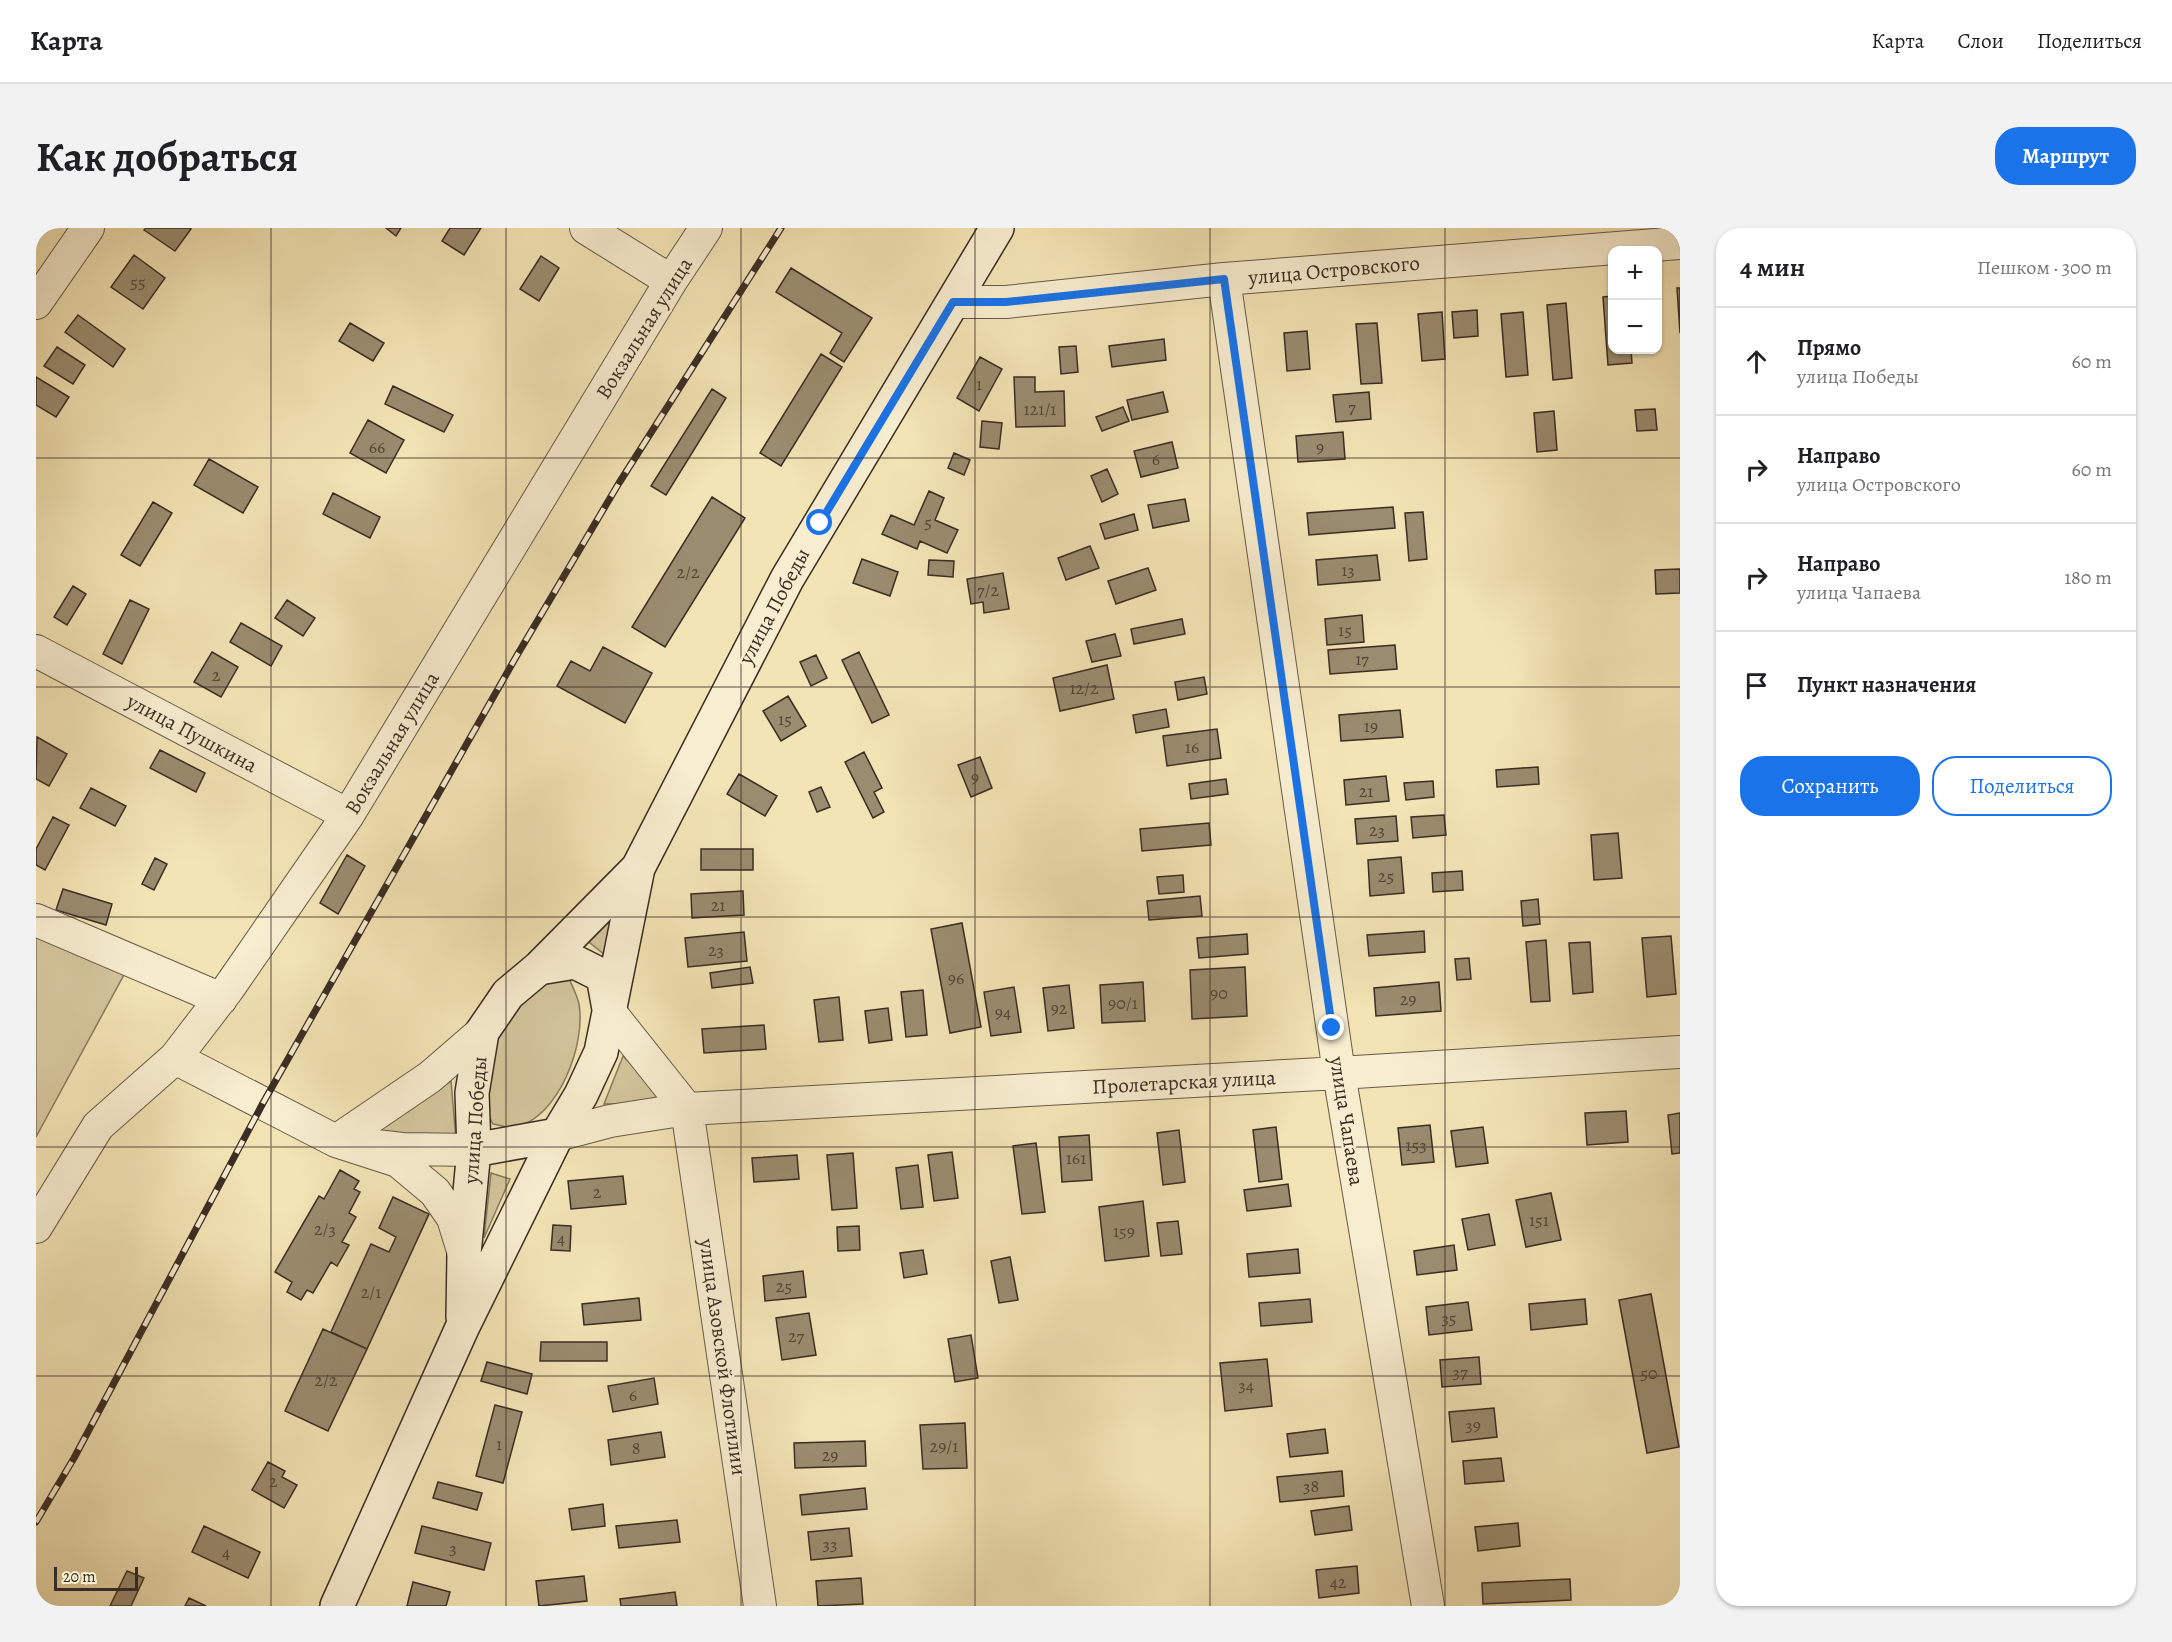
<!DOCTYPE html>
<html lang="ru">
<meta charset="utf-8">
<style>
body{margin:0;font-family:Alegreya,serif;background:#f2f2f2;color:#202124}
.controls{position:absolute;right:18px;top:18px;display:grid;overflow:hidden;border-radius:12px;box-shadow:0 2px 4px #0004}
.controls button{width:54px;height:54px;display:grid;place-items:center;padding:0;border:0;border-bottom:2px solid #e0e0e0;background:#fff;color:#202124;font:30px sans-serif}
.scale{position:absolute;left:18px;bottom:15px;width:84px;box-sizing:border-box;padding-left:6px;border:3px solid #3a2d24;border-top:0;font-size:16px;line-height:21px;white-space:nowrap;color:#3a2d24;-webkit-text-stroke:4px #f7edcf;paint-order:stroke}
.stop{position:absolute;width:18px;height:18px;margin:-14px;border:4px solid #1a73e8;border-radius:50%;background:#fff}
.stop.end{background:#1a73e8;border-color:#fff;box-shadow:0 2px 6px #0008}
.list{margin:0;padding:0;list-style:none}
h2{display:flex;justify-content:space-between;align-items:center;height:78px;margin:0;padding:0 24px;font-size:26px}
h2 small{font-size:20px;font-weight:400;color:#757577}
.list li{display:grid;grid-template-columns:39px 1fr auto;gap:18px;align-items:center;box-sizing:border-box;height:108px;padding:0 24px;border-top:2px solid #e0e0e0}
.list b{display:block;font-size:22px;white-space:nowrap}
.list p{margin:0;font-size:20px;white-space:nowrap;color:#757577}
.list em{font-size:20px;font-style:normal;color:#757577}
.actions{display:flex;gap:12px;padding:18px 24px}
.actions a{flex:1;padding:14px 0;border:2px solid #1a73e8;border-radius:24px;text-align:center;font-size:21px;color:#1a73e8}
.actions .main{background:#1a73e8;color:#fff}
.icon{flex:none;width:33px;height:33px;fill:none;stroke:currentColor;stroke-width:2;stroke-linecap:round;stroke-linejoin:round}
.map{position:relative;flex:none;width:1644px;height:1378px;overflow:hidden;border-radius:24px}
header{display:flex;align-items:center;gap:36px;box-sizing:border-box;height:84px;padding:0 30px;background:#fff;border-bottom:2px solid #e0e0e0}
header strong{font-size:28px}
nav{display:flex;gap:33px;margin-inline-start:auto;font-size:21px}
.intro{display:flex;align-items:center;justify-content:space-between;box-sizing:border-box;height:144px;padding:0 36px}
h1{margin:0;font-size:42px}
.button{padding:15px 27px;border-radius:24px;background:#1a73e8;color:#fff;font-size:21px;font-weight:700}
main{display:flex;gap:36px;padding:0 36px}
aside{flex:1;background:#fff;border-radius:24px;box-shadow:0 2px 4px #0004}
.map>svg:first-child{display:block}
.green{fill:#d4c59c;stroke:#877960;stroke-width:1.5}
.building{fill:#9a8c6f;stroke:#3a2d24;stroke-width:1.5}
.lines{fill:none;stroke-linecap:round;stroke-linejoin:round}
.street-casing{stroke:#685b48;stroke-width:34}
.secondary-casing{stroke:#3a2d24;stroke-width:36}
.street{stroke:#f7edcf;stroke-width:32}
.secondary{stroke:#f7edcf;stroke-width:33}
.rail-casing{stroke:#3a2d24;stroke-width:7}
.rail{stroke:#f7edcf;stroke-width:4.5;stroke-dasharray:14;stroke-linecap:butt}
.route{stroke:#1a73e8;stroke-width:8}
.grid{fill:none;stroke:#3a2d24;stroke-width:1.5;stroke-opacity:0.55}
.labels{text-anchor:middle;stroke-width:5;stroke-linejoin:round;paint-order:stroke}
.number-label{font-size:18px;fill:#524537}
.street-label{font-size:21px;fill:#3a2d24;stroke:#f7edcf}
</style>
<header>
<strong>Карта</strong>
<nav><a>Карта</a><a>Слои</a><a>Поделиться</a></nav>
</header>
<div class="intro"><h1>Как добраться</h1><a class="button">Маршрут</a></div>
<main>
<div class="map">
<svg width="1644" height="1378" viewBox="0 0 1644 1378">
<rect width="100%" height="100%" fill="#f3e4b5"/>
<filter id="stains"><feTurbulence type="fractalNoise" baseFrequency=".00333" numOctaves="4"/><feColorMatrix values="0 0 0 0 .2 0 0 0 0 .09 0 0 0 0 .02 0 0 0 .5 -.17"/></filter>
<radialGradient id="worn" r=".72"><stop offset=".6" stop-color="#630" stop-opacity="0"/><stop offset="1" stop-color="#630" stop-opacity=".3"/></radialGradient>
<path class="green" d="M586 676 574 731 544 707Z
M0 705 90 743 0 909Z
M506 749 533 750C536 758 541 767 543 776 550 816 523 889 480 899 473 901 464 897 457 896L446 874V849L470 784Z
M587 828 632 875 568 876Z
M415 853 420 912 323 906 376 880Z
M455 945 474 951 448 1010Z"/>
<path class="building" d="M110 0H153L155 1 139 23 108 2Z
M350 0H365L360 8Z
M414 0H445L428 27 406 13Z
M98 27 129 50 107 81 75 59Z
M505 28 523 40 503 73 484 61Z
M755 40 836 90 808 134 794 125 806 105 740 64Z
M1641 60H1644V105Z
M1576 68V122H1595L1596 135 1572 137 1567 69Z
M1530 75 1536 150 1517 152 1511 77Z
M1441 82 1442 108 1418 110 1416 84Z
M1406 84 1409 131 1386 133 1382 86Z
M1487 84 1492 147 1470 149 1465 86Z
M42 87 89 121 77 139 29 104Z
M314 95 348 115 337 133 303 113Z
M1341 95 1346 155 1325 156 1320 96Z
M1271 103 1274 141 1251 143 1248 105Z
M1128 111 1130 132 1076 139 1073 118Z
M1040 118 1042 144 1025 146 1023 119Z
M21 119 49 137 37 156 8 138Z
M785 126 806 139 745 238 724 225Z
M944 129 966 141 943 183 921 170Z
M0 149 33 169 20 189 0 177Z
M978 149H999V164L1028 163 1029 198 980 199Z
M357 158 417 187 408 204 349 176Z
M676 161 690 170 630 267 615 258Z
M1127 164 1132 184 1096 192 1091 172Z
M1333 164 1335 191 1300 194 1297 167Z
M1087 179 1093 193 1066 203 1060 189Z
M1619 181 1621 202 1601 203 1599 182Z
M1518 183 1521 222 1501 224 1498 185Z
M332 192 368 212 350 245 314 225Z
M946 193 966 195 963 221 944 219Z
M1307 204 1309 231 1262 234 1260 208Z
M1136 214 1142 240 1105 249 1098 223Z
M918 225 934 232 928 247 912 240Z
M173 231 222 259 207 285 158 257Z
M1071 241 1082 266 1066 274 1055 248Z
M893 263 908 270 899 292 922 302 911 325 884 313 881 321 846 306 855 287 878 297Z
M297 265 344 289 334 310 287 286Z
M676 269 709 290 629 419 596 399Z
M1149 271 1153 293 1117 300 1112 277Z
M117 274 136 285 104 338 85 327Z
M1357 279 1359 300 1273 307 1271 285Z
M1387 284 1391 331 1373 333 1369 285Z
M1098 286 1102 302 1069 311 1064 296Z
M1054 318 1063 340 1030 352 1022 330Z
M1341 327 1344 352 1282 357 1280 332Z
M826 331 862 344 854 368 817 355Z
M893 332 918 333 917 349 892 347Z
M1112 340 1120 362 1080 376 1072 353Z
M1644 341V365L1620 366 1619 342Z
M967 345 973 381 948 385 947 374 935 376 931 351Z
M37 358 50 366 31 397 18 389Z
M94 372 113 381 86 436 67 426Z
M251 372 279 390 267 408 239 390Z
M1326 387 1328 414 1291 417 1289 391Z
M1146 391 1149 406 1098 416 1095 401Z
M205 395 246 418 235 438 194 414Z
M1079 406 1085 428 1056 434 1050 413Z
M1359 417 1361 441 1294 446 1292 422Z
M567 419 616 445 589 495 521 458 535 433 554 443Z
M176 424 202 439 185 469 158 454Z
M823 424 853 487 836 495 806 432Z
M780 427 791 450 775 458 764 434Z
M1071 437 1078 471 1024 483 1017 450Z
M1168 449 1171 466 1142 472 1139 454Z
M752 468 770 498 745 513 727 483Z
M1130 481 1133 499 1100 505 1097 487Z
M1364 482 1367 509 1305 513 1303 487Z
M1181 501 1185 530 1131 538 1127 508Z
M1 509 31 526 13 558 0 551Z
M124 522 169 545 160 564 114 540Z
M828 524 846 560 838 564 848 584 837 590 809 534Z
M944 529 956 560 935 569 922 537Z
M1502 539 1503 556 1461 559 1460 542Z
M703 546 741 568 729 588 691 566Z
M1350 548 1353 573 1310 577 1308 552Z
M1190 551 1192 566 1155 571 1153 556Z
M1397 553 1398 569 1370 572 1368 555Z
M785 559 794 579 781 584 773 564Z
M55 560 90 578 79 598 44 580Z
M1408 587 1410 607 1377 610 1375 589Z
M1360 588 1362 613 1321 616 1319 591Z
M17 589 33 597 9 642 0 637V621Z
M1173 595 1175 617 1106 623 1104 601Z
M1582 605 1586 650 1558 652 1555 607Z
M665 621H717V642H665Z
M311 627 329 638 302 686 284 675Z
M1365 629 1368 665 1334 668 1332 632Z
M119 630 131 636 118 662 106 656Z
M1426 643 1427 662 1397 664 1396 645Z
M1147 647 1148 664 1123 666 1121 649Z
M27 661 76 676 70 697 20 682Z
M707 663 708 687 656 690 655 666Z
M1164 668 1166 688 1113 692 1111 673Z
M1502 671 1504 696 1487 698 1485 673Z
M926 695 945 799 914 805 895 701Z
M1388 703 1389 724 1333 728 1331 707Z
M708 704 711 733 652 739 649 710Z
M1211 706 1212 726 1163 730 1161 710Z
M1635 708 1640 766 1611 769 1606 710Z
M1510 712 1514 773 1495 774 1490 714Z
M1554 714 1557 764 1537 766 1533 715Z
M1433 730 1435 751 1421 752 1419 731Z
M714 739 717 755 676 760 674 745Z
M1209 739 1211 788 1156 791 1154 742Z
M1107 754 1109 793 1066 795 1064 757Z
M1403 754 1405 783 1340 788 1338 760Z
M1033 757 1038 800 1012 803 1007 760Z
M978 759 985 804 955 808 948 764Z
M887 762 891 807 870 809 865 764Z
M803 769 807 812 783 814 778 772Z
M852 780 856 812 833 815 829 783Z
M728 797 730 821 668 825 666 801Z
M1590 883 1592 914 1551 917 1549 885Z
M1644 885V925L1636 926 1632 887Z
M1394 897 1398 934 1366 937 1362 900Z
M1240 899 1246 951 1223 954 1217 902Z
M1447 899 1452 935 1420 939 1415 903Z
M1143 902 1149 954 1127 957 1121 905Z
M1053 907 1056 952 1026 954 1023 909Z
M1000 915 1009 984 986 986 977 918Z
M916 924 922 970 898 973 892 927Z
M817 925 821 980 796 982 791 927Z
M761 927 763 951 718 954 716 930Z
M882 937 887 979 865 981 860 940Z
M304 942 323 953 318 961 324 964 313 985 320 989 306 1014 313 1017 301 1038 295 1034 277 1065 271 1062 265 1072 251 1064 256 1054 239 1044 283 968 288 971Z
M587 948 590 976 535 981 532 953Z
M1252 956 1255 978 1211 983 1208 962Z
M1515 965 1525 1012 1490 1019 1480 972Z
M357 969 393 986 331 1121 295 1104 335 1016 353 1024 360 1009 343 1000Z
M1107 973 1113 1028 1069 1033 1063 979Z
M1453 986 1459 1017 1432 1022 1426 991Z
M1142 993 1146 1026 1125 1028 1121 995Z
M517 997 535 998 534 1023 515 1022Z
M823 998 824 1022 802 1023 801 999Z
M1418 1017 1421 1042 1381 1047 1378 1023Z
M1262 1021 1264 1045 1213 1049 1211 1026Z
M887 1022 891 1046 868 1050 864 1025Z
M974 1029 982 1072 963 1075 955 1033Z
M767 1043 770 1069 729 1073 727 1048Z
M1615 1066 1643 1219 1611 1225 1583 1072Z
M603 1070 605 1092 548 1097 546 1076Z
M1274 1071 1276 1094 1225 1098 1223 1075Z
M1549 1071 1551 1096 1495 1102 1493 1076Z
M1432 1074 1436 1102 1393 1107 1390 1079Z
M773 1085 780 1127 746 1132 740 1090Z
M287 1101 331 1121 292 1203 249 1183Z
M935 1107 942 1150 919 1154 912 1111Z
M505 1114H571V1133H504Z
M1443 1129 1445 1156 1406 1159 1404 1132Z
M1231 1131 1236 1178 1189 1183 1184 1135Z
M451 1134 496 1146 491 1166 445 1153Z
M618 1150 622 1176 577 1184 572 1158Z
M459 1177 486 1184 467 1255 440 1248Z
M1458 1180 1461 1209 1416 1214 1413 1184Z
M929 1195 931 1240 887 1241 884 1197Z
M1289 1201 1292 1225 1254 1229 1251 1206Z
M625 1204 629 1229 575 1237 572 1212Z
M829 1213 830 1238 759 1240 758 1215Z
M1465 1230 1468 1253 1429 1256 1427 1233Z
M232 1234 249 1243 246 1249 261 1257 248 1280 216 1262Z
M1306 1243 1308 1268 1244 1274 1241 1249Z
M402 1254 446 1265 441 1282 397 1270Z
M829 1260 831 1281 766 1287 764 1267Z
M567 1276 569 1298 536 1302 533 1281Z
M1313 1278 1316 1302 1279 1307 1275 1283Z
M641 1292 644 1314 583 1320 580 1298Z
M1482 1295 1484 1318 1442 1323 1439 1299Z
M168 1298 224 1324 212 1350 156 1324Z
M386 1298 455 1315 448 1342 379 1325Z
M813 1300 816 1328 775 1332 772 1304Z
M1321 1338 1323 1365 1283 1370 1280 1342Z
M91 1343 108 1350 95 1378H74Z
M548 1348 551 1373 503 1378 500 1353Z
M825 1350 827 1376 782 1378 780 1353Z
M1534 1351 1535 1372 1447 1376 1446 1355Z
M377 1354 414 1364 410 1378H371Z
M639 1364 641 1378H585L584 1371Z
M153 1370 170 1378H149Z"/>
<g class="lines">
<defs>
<path id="street" d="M550 0 635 53
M1188 51 1303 845 1392 1378
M917 74H970L1188 51 1644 15
M0 75 52 0
M0 423 312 587
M0 692 185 771
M573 783 651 881
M139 830 300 913 362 933 399 964 417 990 428 1026
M651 881 724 1378
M521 907 574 893 651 881 1303 845 1644 824
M300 913 394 849 446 804
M340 918 366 921 438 922
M0 999 62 898 139 830 192 761 312 587 635 53 670 0"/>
<path id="secondary" d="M503 740 539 734 567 748 573 781
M438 922 521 907
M427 1089 428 1026 438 922 436 865 446 804 472 766 503 740 602 640
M301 1378 426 1100 521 907 545 867 565 824 602 640 751 351 961 0"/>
</defs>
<use href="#street" class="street-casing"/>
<use href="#secondary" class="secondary-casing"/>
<use href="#street" class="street"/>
<use href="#secondary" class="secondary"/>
<defs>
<path id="rail" d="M0 1294 38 1230 227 875 480 429 583 255 745 0"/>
</defs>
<use href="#rail" class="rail-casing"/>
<use href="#rail" class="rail"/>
</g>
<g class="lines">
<path class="route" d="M784 295 917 74H970L1188 51 1296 800"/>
</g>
<path class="grid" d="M235 0V1378M470 0V1378M705 0V1378M939 0V1378M1174 0V1378M1409 0V1378M0 230H1644M0 459H1644M0 689H1644M0 919H1644M0 1148H1644"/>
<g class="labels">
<g class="number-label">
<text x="102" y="60">55</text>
<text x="943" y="162">1</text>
<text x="1316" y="185">7</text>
<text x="1004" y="187">121/1</text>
<text x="341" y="225">66</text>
<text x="1284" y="225">9</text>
<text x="1120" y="237">6</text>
<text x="892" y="300">5</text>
<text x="1312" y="348">13</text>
<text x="652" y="350">2/2</text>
<text x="952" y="368">7/2</text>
<text x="1309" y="408">15</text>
<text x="1326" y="437">17</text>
<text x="180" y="453">2</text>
<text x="1048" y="466">12/2</text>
<text x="749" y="497">15</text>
<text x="1335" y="504">19</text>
<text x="1156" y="525">16</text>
<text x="939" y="555">9</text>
<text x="1330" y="569">21</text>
<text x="1341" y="608">23</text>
<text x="1350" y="654">25</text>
<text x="682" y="683">21</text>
<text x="680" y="728">23</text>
<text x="920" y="756">96</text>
<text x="1183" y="771">90</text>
<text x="1372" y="777">29</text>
<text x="1087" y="781">90/1</text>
<text x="1023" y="786">92</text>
<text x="967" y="790">94</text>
<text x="1380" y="923">153</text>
<text x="1040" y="936">161</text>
<text x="561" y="970">2</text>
<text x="1503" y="998">151</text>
<text x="289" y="1007">2/3</text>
<text x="1088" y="1009">159</text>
<text x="525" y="1016">4</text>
<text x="748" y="1064">25</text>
<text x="335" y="1070">2/1</text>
<text x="1413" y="1096">35</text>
<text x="760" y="1114">27</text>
<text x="1424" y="1150">37</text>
<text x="1613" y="1151">50</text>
<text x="290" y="1158">2/2</text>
<text x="1210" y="1163">34</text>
<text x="597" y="1173">6</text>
<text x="1437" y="1203">39</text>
<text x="463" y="1222">1</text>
<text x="908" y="1224">29/1</text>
<text x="600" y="1226">8</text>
<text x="794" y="1233">29</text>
<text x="237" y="1259">2</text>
<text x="1275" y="1264">38</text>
<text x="794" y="1322">33</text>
<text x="417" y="1326">3</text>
<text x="190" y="1330">4</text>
<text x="1302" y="1360">42</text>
</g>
<g class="street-label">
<text transform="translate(1298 42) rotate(-5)" y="7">улица Островского</text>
<text transform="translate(608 100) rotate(-58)" y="7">Вокзальная улица</text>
<text transform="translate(738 378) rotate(-62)" y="7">улица Победы</text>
<text transform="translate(156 505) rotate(28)" y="7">улица Пушкина</text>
<text transform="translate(356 515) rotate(-59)" y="7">Вокзальная улица</text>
<text transform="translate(1148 854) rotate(-3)" y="7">Пролетарская улица</text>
<text transform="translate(439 892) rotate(-86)" y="7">улица Победы</text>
<text transform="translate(1311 893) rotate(81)" y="7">улица Чапаева</text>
<text transform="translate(687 1129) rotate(82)" y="7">улица Азовской Флотилии</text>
</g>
</g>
<rect width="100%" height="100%" filter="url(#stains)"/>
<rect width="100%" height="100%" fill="url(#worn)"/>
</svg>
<div class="controls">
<button>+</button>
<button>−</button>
</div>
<div class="scale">20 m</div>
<div class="stop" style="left:784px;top:295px"></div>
<div class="stop end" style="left:1296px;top:800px"></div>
</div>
<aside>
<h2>4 мин<small>Пешком · 300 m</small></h2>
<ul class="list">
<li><svg class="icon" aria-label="ahead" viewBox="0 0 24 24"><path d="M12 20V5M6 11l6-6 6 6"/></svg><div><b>Прямо</b><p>улица Победы</p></div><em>60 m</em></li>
<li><svg class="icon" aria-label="right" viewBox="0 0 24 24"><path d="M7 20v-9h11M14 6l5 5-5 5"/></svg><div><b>Направо</b><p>улица Островского</p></div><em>60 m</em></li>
<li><svg class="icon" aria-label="right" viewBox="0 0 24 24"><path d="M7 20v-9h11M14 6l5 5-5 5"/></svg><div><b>Направо</b><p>улица Чапаева</p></div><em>180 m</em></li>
<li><svg class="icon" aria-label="arrive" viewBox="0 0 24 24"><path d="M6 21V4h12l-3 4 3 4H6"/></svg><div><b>Пункт назначения</b></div></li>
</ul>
<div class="actions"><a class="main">Сохранить</a><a>Поделиться</a></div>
</aside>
</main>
